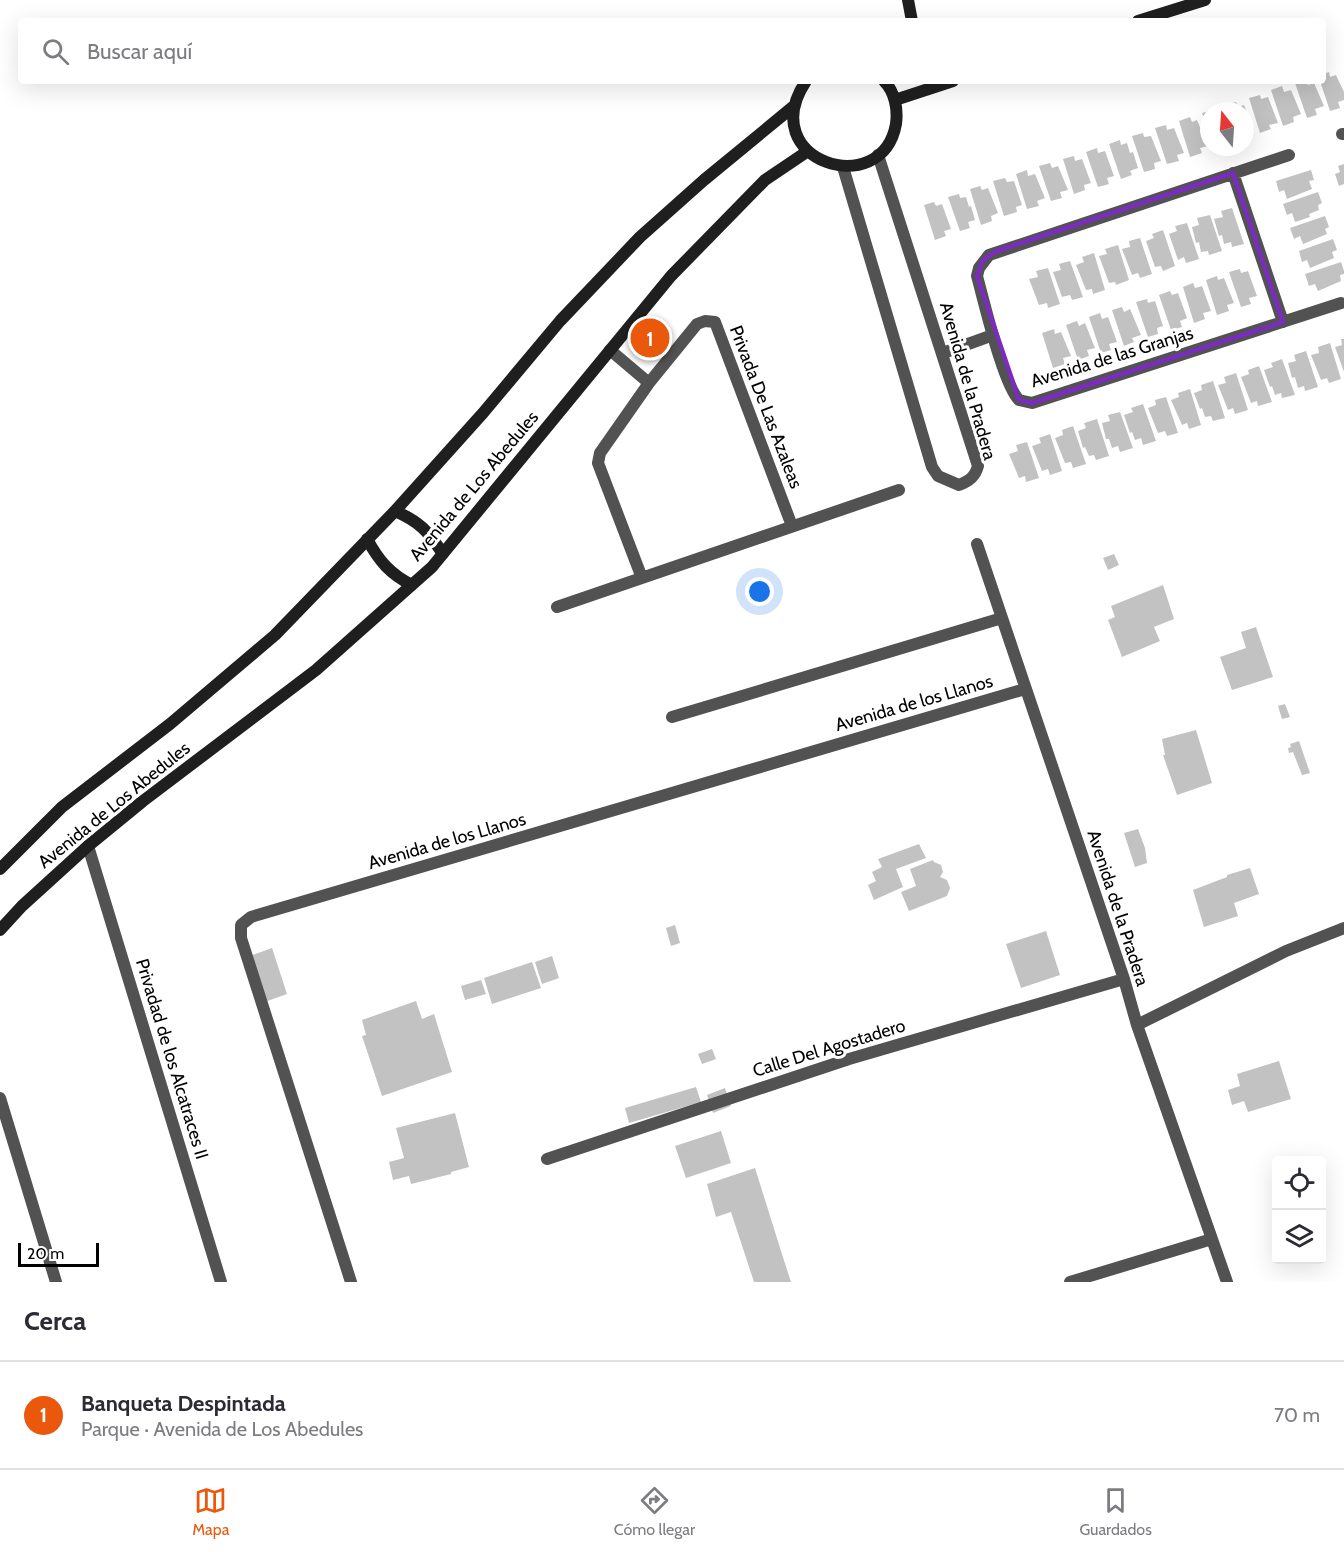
<!DOCTYPE html>
<html lang="es">
<meta charset="utf-8">
<style>
body{margin:0;font-family:Cabin,sans-serif;background:#f2f2f3;color:#2b2b33}
.controls{position:absolute;right:18px;bottom:18px;display:grid;overflow:hidden;border-radius:6px;box-shadow:0 6px 24px #0002}
.controls button{width:54px;height:54px;display:grid;place-items:center;padding:0;border:0;border-bottom:2px solid #e1e1e2;background:#fff;color:#2b2b33;font:30px sans-serif}
.compass{position:absolute;left:1200px;top:102px;width:54px;height:54px;border-radius:50%;background:#fff;box-shadow:0 6px 24px #0002;rotate:343deg}
.scale{position:absolute;left:18px;bottom:15px;width:81px;box-sizing:border-box;padding-left:6px;border:3px solid #000;border-top:0;font-size:16px;line-height:21px;white-space:nowrap;color:#000;-webkit-text-stroke:4px #fff;paint-order:stroke}
.you{position:absolute;left:760px;top:592px;width:21px;height:21px;margin:-15px;border:4px solid #fff;border-radius:50%;background:#1a73e8;box-shadow:0 0 0 9px #1a73e833}
.badge{display:grid;place-items:center;width:39px;height:39px;border-radius:50%;background:#ea580c;color:#fff;font-size:20px;font-weight:700}
.pin{position:absolute;translate:-50% -50%;border:3px solid #fff;box-shadow:0 2px 6px #0006}
.list{margin:0;padding:0;list-style:none}
h2{display:flex;justify-content:space-between;align-items:center;height:78px;margin:0;padding:0 24px;font-size:26px}
h2 small{font-size:20px;font-weight:400;color:#7c7c81}
.list li{display:grid;grid-template-columns:39px 1fr auto;gap:18px;align-items:center;box-sizing:border-box;height:108px;padding:0 24px;border-top:2px solid #e1e1e2}
.list b{display:block;font-size:22px;white-space:nowrap}
.list p{margin:0;font-size:20px;white-space:nowrap;color:#7c7c81}
.list em{font-size:20px;font-style:normal;color:#7c7c81}
.icon{flex:none;width:33px;height:33px;fill:none;stroke:currentColor;stroke-width:2;stroke-linecap:round;stroke-linejoin:round}
.map{position:relative;flex:none;width:1344px;height:1282px;overflow:hidden}
.search{position:absolute;background:#fff;box-shadow:0 6px 24px #0002;left:18px;right:18px;top:18px;height:66px;display:flex;align-items:center;gap:15px;box-sizing:border-box;padding:0 21px;border-radius:6px;color:#7c7c81;font-size:22px}
.sheet{height:186px;background:#fff}
nav{display:flex;justify-content:space-around;align-items:center;box-sizing:border-box;height:84px;border-top:2px solid #e1e1e2;background:#fff;font-size:16px;color:#7c7c81}
nav a{display:grid;justify-items:center;gap:3px}
nav .on{color:#ea580c}
.map>svg:first-child{display:block}
.building{fill:#c2c2c2}
.lines{fill:none;stroke-linecap:round;stroke-linejoin:round}
.street{stroke:#525252;stroke-width:12}
.secondary{stroke:#1f1f1f;stroke-width:12}
.marked{fill:none;stroke:#7b2cbf;stroke-width:4.5;stroke-linejoin:round}
.labels{text-anchor:middle;stroke-width:6;stroke-linejoin:round;paint-order:stroke}
.street-label{font-size:18px;fill:#000;stroke:#fff}
</style>
<div class="map">
<svg width="1344" height="1282" viewBox="0 0 1344 1282">
<rect width="100%" height="100%" fill="#fff"/>
<path class="building" d="M1329 72 1330 77 1336 75 1344 92V100L1338 102 1340 108 1330 111 1320 81H1323V74Z
M1302 81H1306L1308 85 1314 83 1324 106 1315 109 1317 115 1307 118 1295 83Z
M1282 86 1284 92 1291 90 1301 114 1293 117 1294 122 1283 126 1271 90Z
M1260 95 1261 99 1268 97 1278 123 1269 125 1271 129 1260 133 1249 98Z
M1236 102 1238 107 1244 105 1254 130 1246 132 1248 138 1245 139V111H1226L1225 105Z
M1209 111V133L1202 113Z
M1190 117 1192 122 1197 120 1208 146 1200 148 1202 153 1190 157 1179 121Z
M1166 125 1167 130 1174 128 1184 153 1177 155 1179 161 1167 164 1155 128Z
M1143 133 1144 137 1151 136 1161 161 1154 163 1155 169 1144 172 1132 136Z
M1120 140 1121 145 1127 143 1130 153 1133 152 1138 168 1130 171 1132 175 1121 179 1109 144Z
M1097 148 1098 153 1105 151 1114 176 1107 178 1109 184 1098 187 1086 152Z
M1074 156 1075 161 1082 159 1091 183 1084 185 1085 190 1074 194 1063 159Z
M1050 163 1052 168 1058 166 1068 190 1060 192 1062 198 1051 201 1039 166Z
M1344 164V184L1339 186 1335 174 1340 172 1338 166Z
M1027 170 1028 176 1035 174 1045 198 1037 201 1039 206 1027 209 1016 174Z
M1311 170 1314 180 1309 181 1312 189 1287 199 1284 190 1279 192 1276 181Z
M1005 178 1007 182 1014 181 1022 205 1016 207 1017 212 1004 216 993 181Z
M980 186 982 190 988 188 998 213 991 216 992 221 981 225 970 189Z
M1318 192 1322 203 1318 205 1319 210 1309 214 1310 217 1295 222 1292 213 1287 215 1283 204Z
M959 194 960 198 966 197 969 207 971 206 975 220 968 222 970 228 960 231 948 197Z
M934 202 936 206 942 204 951 229 944 231 946 236 935 240 924 205Z
M1232 208 1244 244 1232 247 1231 242 1224 244 1222 235 1219 236 1214 219 1223 217 1221 211Z
M1210 215 1222 251 1209 255 1208 251 1201 252 1199 242 1196 243 1192 227 1199 225 1197 218Z
M1325 216 1329 227 1325 229 1327 234 1303 244 1300 236 1294 239 1290 228Z
M1187 223 1199 259 1186 263 1184 257 1178 260 1169 234 1177 231 1175 226Z
M1163 230 1175 266 1163 271 1161 266 1155 267 1146 241 1154 238 1152 234Z
M1140 238 1152 274 1140 278 1138 273 1132 275 1122 249 1130 247 1129 241Z
M1333 239 1337 250 1332 252 1334 258 1310 268 1307 260 1302 262 1299 251Z
M1118 245 1129 280 1116 285 1115 282 1109 283 1099 256 1107 254 1105 249Z
M1094 253 1105 290 1093 294 1092 289 1086 290 1076 265 1084 262 1082 257Z
M1070 261 1083 297 1072 300 1070 295 1062 297 1053 272 1061 270 1059 264Z
M1341 262 1344 271V274L1340 275 1341 281 1318 291 1315 284 1309 286 1305 274Z
M1048 268 1060 304 1048 308 1047 303 1039 305 1029 279 1038 277 1036 271Z
M1240 269 1241 273 1248 271 1257 296 1249 298 1251 304 1241 307 1229 272Z
M1217 276 1218 280 1224 278 1234 303 1227 305 1229 311 1217 315 1206 280Z
M1193 283 1195 288 1202 286 1211 311 1203 313 1205 319 1194 323 1183 287Z
M1170 291 1172 295 1178 293 1187 318 1180 321 1182 327 1171 330 1159 295Z
M1147 299 1148 303 1155 301 1163 326 1157 328 1158 334 1148 337 1136 302Z
M1122 307 1124 312 1130 309 1141 335 1132 338 1134 342 1124 346 1112 310Z
M1100 313 1102 319 1108 317 1117 342 1109 344 1111 350 1101 353 1089 317Z
M1077 321 1079 326 1085 323 1095 348 1087 350 1089 356 1078 360 1066 325Z
M1054 329 1055 334 1061 332 1071 356 1063 358 1065 364 1053 368 1042 333Z
M1341 339H1344V372L1335 347 1342 345Z
M1330 343 1341 379 1329 383 1327 378 1321 380 1311 355 1319 353 1318 347Z
M1306 351 1318 387 1305 391 1304 386 1298 388 1295 377 1292 378 1288 363 1296 361 1294 355Z
M1282 359 1295 395 1282 398 1281 393 1275 395 1272 386 1270 387 1264 370 1273 367 1271 363Z
M1259 366 1272 402 1258 406 1257 401 1251 403 1241 377 1249 374 1248 370Z
M1236 373 1248 410 1235 414 1233 408 1228 410 1218 385 1226 383 1224 377Z
M1213 381 1225 418 1213 421 1211 416 1205 417 1202 408 1200 409 1194 393 1202 390 1201 385Z
M1190 389 1201 425 1189 429 1187 423 1182 425 1171 400 1179 397 1178 393Z
M1166 397 1178 433 1167 436 1165 431 1158 433 1148 408 1156 405 1155 400Z
M1143 404 1156 441 1143 445 1141 438 1135 440 1132 432 1130 433 1124 415 1133 412 1131 408Z
M1120 412 1133 448 1120 452 1118 446 1112 448 1109 439H1106L1102 423 1110 421 1108 415Z
M1097 419 1109 456 1096 460 1094 455 1089 456 1085 447 1083 448 1078 431 1086 428 1084 423Z
M1073 426 1086 464 1073 468 1071 462 1065 463 1055 438 1063 435 1062 430Z
M1050 434 1062 471 1050 475 1048 469 1042 471 1032 446 1041 443 1039 438Z
M1027 442 1039 478 1026 482 1025 476 1019 478 1009 454 1018 451 1016 445Z
M1114 554 1119 565 1108 570 1103 558Z
M1163 585 1174 619 1154 627 1160 641 1122 657 1108 620 1115 617 1111 606Z
M1256 627 1273 677 1232 690 1220 657 1246 648 1241 632Z
M1285 704 1290 717 1282 719 1278 706Z
M1196 730 1212 783 1177 795 1163 755H1165L1162 739Z
M1299 741 1310 773 1302 775 1293 752 1289 753 1288 748 1291 747 1290 744Z
M1138 829 1145 848 1147 863 1135 867 1124 833Z
M919 844 926 858 896 869 903 887 874 900 868 885 876 881 872 872 882 867 878 859Z
M933 860 934 862 941 865 943 872 940 877 947 880 950 888 947 896 909 911 901 892 916 886 910 869Z
M1250 868 1259 894 1234 903 1238 916 1204 927 1193 890 1227 877V875Z
M675 925 680 943 671 946 666 928Z
M1046 931 1060 975 1021 988 1006 944Z
M272 948 287 994 259 1004 244 958Z
M552 956 559 978 542 984 535 962Z
M532 962 541 988 492 1004 484 978Z
M481 980 486 994 465 1000 461 986Z
M416 1001 422 1019 434 1014 452 1072 382 1096 362 1036 366 1035 362 1020Z
M712 1049 716 1059 702 1064 698 1054Z
M1279 1061 1291 1099 1248 1112 1244 1101 1232 1105 1228 1090 1240 1086 1237 1074Z
M696 1087 701 1102 629 1123 625 1108Z
M725 1088 731 1106 713 1113 707 1095Z
M455 1113 469 1167 451 1172V1174L411 1184 409 1176 393 1180 389 1162 404 1158 396 1128Z
M721 1131 731 1163 686 1178 675 1146Z
M755 1168 781 1251 791 1282H754L731 1212 716 1217 707 1184Z"/>
<g class="lines">
<path class="street" d="M1342 134H1344
M1289 155 989 255 979 268 977 276C984 301 1003 384 1019 400L1032 403 1341 303
M843 167 932 467 938 476 959 485C969 481 975 477 978 466L878 155
M1233 173 1283 322
M610 350 649 383
M943 353 993 335
M977 544 1124 979 1137 1025 1227 1282
M642 578 598 463 600 453 649 383 697 324 705 321 715 322 792 526
M557 607 899 490
M672 717 1002 618
M88 846 221 1282
M1137 1025 1286 951 1344 928
M0 1098 56 1282
M547 1159 849 1059 1124 979
M351 1282 241 938V925L251 917 1025 689
M1070 1282 1212 1239"/>
<path class="secondary" d="M908 0 912 21
M1138 21 1205 0
M806 81C753 161 882 202 896 124 898 109 895 92 884 81
M895 100 953 81
M395 511C420 522 428 531 443 554
M367 539C379 561 390 574 412 585
M0 869 62 807 170 724 275 635 395 511 483 413 560 321 640 237 704 180 794 106
M0 930 22 906 88 846 143 801 316 670 432 567 671 276 765 180 808 151"/>
</g>
<path class="marked" d="M1233 173 1283 322 1032 403 1019 400 977 276 983 260 997 251Z"/>
<g class="labels">
<g class="street-label">
<text transform="translate(1112 357) rotate(-17)" y="6">Avenida de las Granjas</text>
<text transform="translate(968 381) rotate(74)" y="6">Avenida de la Pradera</text>
<text transform="translate(766 407) rotate(69)" y="6">Privada De Las Azaleas</text>
<text transform="translate(474 486) rotate(-50)" y="6">Avenida de Los Abedules</text>
<text transform="translate(914 703) rotate(-16)" y="6">Avenida de los Llanos</text>
<text transform="translate(114 805) rotate(-39)" y="6">Avenida de Los Abedules</text>
<text transform="translate(447 841) rotate(-16)" y="6">Avenida de los Llanos</text>
<text transform="translate(1118 908) rotate(72)" y="6">Avenida de la Pradera</text>
<text transform="translate(829 1048) rotate(-17)" y="6">Calle Del Agostadero</text>
<text transform="translate(172 1059) rotate(73)" y="6">Privadad de los Alcatraces II</text>
</g>
</g>
</svg>
<div class="controls">
<button><svg class="icon" aria-label="locate" viewBox="0 0 24 24"><circle cx="12" cy="12" r="6"/><path d="M12 2v4M12 18v4M2 12h4M18 12h4"/></svg></button>
<button><svg class="icon" aria-label="layers" viewBox="0 0 24 24"><path d="M12 4l9 5-9 5-9-5zM3 14l9 5 9-5"/></svg></button>
</div>
<svg class="compass" viewBox="-18 -18 36 36"><path d="M0-13l5 13h-10z" fill="#e53935"/><path d="M0 13l5-13h-10z" fill="#7c7c81"/></svg>
<div class="scale">20 m</div>
<div class="you"></div>
<div class="pin badge" style="left:650px;top:338px">1</div>
<div class="search"><svg class="icon" aria-label="search" viewBox="0 0 24 24"><circle cx="10" cy="10" r="6"/><path d="M15 15l6 6"/></svg>Buscar aquí</div>
</div>
<section class="sheet">
<h2>Cerca<small></small></h2>
<ul class="list">
<li><span class="badge">1</span><div><b>Banqueta Despintada</b><p>Parque · Avenida de Los Abedules</p></div><em>70 m</em></li>
</ul>
</section>
<nav>
<a class="on"><svg class="icon" aria-label="map" viewBox="0 0 24 24"><path d="M3 6l6-2 6 2 6-2v14l-6 2-6-2-6 2zM9 4v14M15 6v14"/></svg>Mapa</a>
<a><svg class="icon" aria-label="directions" viewBox="0 0 24 24"><path d="M12 3l9 9-9 9-9-9zM9 14v-3h6M13 9l2 2-2 2"/></svg>Cómo llegar</a>
<a><svg class="icon" aria-label="saved" viewBox="0 0 24 24"><path d="M7 4h10v16l-5-4-5 4z"/></svg>Guardados</a>
</nav>
